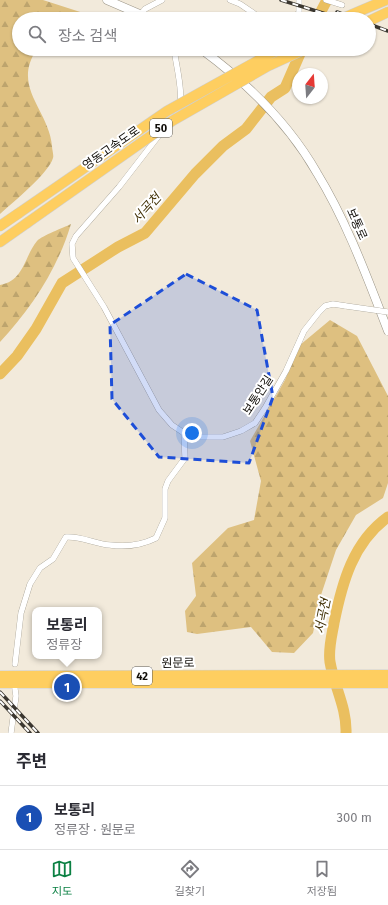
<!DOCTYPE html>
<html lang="ko">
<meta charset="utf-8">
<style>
body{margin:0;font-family:"Fira Sans","Noto Sans KR",sans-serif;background:#f2f2f3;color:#2b2b33}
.compass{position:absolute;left:292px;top:68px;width:36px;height:36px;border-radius:50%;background:#fff;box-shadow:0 1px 3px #0004;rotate:17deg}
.you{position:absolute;left:192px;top:433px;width:14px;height:14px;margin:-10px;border:3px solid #fff;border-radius:50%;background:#1a73e8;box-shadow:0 0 0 6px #1a73e833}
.badge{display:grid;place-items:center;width:26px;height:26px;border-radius:50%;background:#0b8043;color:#fff;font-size:13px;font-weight:700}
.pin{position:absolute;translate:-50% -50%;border:2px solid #fff;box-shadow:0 1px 4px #0006}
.popup{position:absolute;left:32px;top:607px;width:70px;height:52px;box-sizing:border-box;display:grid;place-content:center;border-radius:8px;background:#fff;filter:drop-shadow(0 1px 3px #0005);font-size:13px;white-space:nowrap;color:#7c7c81}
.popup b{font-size:15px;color:#2b2b33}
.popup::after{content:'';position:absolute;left:50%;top:100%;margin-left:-8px;border:8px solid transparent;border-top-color:#fff}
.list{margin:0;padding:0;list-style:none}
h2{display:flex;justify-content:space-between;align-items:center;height:52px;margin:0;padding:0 16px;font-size:17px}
h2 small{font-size:13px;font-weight:400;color:#7c7c81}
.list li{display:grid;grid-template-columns:26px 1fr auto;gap:12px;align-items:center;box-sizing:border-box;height:64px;padding:0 16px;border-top:1px solid #e1e1e2}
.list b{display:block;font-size:15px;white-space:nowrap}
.list p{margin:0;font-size:13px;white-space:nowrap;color:#7c7c81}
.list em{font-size:13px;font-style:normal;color:#7c7c81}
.icon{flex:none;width:22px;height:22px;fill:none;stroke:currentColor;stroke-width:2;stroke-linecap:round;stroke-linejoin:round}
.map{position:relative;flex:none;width:388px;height:733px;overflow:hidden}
.search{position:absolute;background:#fff;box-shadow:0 1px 3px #0004;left:12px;right:12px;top:12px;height:44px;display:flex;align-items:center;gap:10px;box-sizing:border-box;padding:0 14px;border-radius:22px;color:#7c7c81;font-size:15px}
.sheet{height:116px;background:#fff}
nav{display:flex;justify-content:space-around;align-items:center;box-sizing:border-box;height:56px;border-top:1px solid #e1e1e2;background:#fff;font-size:11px;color:#7c7c81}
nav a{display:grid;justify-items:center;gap:2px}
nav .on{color:#0b8043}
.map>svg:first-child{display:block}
.forest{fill:url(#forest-firs)}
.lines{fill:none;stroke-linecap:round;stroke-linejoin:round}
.river{stroke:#eabf5f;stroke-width:11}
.street-casing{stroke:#999385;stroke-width:6}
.secondary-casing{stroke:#999385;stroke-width:9}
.highway-casing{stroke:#cfcfce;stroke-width:11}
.street{stroke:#fff;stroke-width:5.5}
.secondary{stroke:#fff;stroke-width:8}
.highway{stroke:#fece60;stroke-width:10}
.rail-casing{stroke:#3b3730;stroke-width:3.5}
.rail{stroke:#fff;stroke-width:2;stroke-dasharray:6;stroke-linecap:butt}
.street-bridge-casing{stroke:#999385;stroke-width:6;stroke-linecap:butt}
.highway-bridge-casing{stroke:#cfcfce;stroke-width:11;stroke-linecap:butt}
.street-bridge{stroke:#fff;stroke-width:5.5}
.highway-bridge{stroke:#fece60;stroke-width:10}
.marked{fill:#1d4ed8;fill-opacity:0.2;stroke:#1d4ed8;stroke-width:3;stroke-dasharray:8 5;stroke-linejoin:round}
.labels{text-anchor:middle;stroke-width:4;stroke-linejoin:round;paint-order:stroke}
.shield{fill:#fff;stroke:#585652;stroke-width:1}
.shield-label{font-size:11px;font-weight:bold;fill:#100d08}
.street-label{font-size:12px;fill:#100d08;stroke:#fff}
.water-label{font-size:13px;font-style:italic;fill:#443308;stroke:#fff}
</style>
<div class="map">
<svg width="388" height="733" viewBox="0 0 388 733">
<defs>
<pattern id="forest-firs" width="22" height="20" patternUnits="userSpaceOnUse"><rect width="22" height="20" fill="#dec080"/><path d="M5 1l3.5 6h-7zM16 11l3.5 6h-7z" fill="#bda46d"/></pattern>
</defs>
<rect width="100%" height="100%" fill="#f2eadb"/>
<path class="forest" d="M0 0H43L102 19H19V49H37C11 87 49 110 52 146 52 150 54 155 53 158 49 173 12 203 0 214Z
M71 224C58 268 31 309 0 342V285C24 281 24 257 37 241 43 235 63 228 71 224Z
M330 320 357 336 388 396V483L383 498 356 515 336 550 321 595 313 633 294 653 272 652 251 627 197 634 187 632 185 611 196 596 192 563 228 528 254 520 261 481 250 441 285 380 300 345Z"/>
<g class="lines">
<path class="river" d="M317 19 327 0
M0 374 17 356 36 329 62 283 118 247 145 233 195 174 223 146 246 129 271 97 285 88 302 49
M346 733C347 708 334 686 330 662 328 649 332 635 334 623 342 583 353 542 388 517"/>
<defs>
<path id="street" d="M230 0 240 4 262 19
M326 0 342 5
M141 14 145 9 162 0
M289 19 299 13V0
M174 49C176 66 187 103 175 117
M160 134 119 187 76 236 72 244 73 258 104 307 159 410 172 425 184 433 201 437H223L241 431 255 423 265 408 286 371 304 331 319 312 325 306 333 304 346 306
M15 664 21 613 30 584 40 568 53 559 66 537C82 536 95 544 110 545 125 547 142 545 156 538L165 518V489L168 481 185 458 184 433
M11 733 16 696 15 689"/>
<path id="secondary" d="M107 0 151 19
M201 49C246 82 289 124 317 173 347 222 367 277 388 331"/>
<path id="highway" d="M369 21 388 12
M0 226 19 213
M0 242 27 223
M0 676 388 675
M0 683H388"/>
</defs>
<use href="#street" class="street-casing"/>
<use href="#secondary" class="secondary-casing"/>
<use href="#highway" class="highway-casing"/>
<use href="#street" class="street"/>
<use href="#secondary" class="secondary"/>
<use href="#highway" class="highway"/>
<defs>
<path id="rail" d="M281 0 342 19
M337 12 355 19
M369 24 388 31
M0 692 38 733
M0 701 30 733"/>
</defs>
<use href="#rail" class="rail-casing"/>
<use href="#rail" class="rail"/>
<defs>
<path id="street-bridge" d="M346 306 388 312"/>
<path id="highway-bridge" d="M341 19 386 0
M19 213 167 111 279 49
M27 223 172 121 268 66 305 49"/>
</defs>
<use href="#street-bridge" class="street-bridge-casing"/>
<use href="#highway-bridge" class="highway-bridge-casing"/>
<use href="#street-bridge" class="street-bridge"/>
<use href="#highway-bridge" class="highway-bridge"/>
</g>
<path class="marked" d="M186 274 257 310 273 397 249 463 159 457 112 399 110 325Z"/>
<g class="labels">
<g class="shield">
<rect x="150" y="119" width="22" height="18" rx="3"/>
<rect x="132" y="667" width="20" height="18" rx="3"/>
</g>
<g class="shield-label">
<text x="161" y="132">50</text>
<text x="142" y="680">42</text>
</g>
<g class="street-label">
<text transform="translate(111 148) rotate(-35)" y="4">영동고속도로</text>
<text transform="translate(357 224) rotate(66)" y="4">보통로</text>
<text transform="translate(258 395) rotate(-57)" y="4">보통안길</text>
<text transform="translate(178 663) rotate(-1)" y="4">원문로</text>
</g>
<g class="water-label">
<text transform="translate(146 208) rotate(-48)" y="5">서곡천</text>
<text transform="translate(322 616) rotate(-79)" y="5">서곡천</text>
</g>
</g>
</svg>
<svg class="compass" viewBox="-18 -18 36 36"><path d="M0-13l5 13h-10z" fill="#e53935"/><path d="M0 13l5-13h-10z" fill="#7c7c81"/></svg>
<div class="you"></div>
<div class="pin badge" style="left:67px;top:687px;background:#1a4fb4">1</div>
<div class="popup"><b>보통리</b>정류장</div>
<div class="search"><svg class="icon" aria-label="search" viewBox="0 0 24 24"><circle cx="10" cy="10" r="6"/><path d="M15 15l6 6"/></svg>장소 검색</div>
</div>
<section class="sheet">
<h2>주변<small></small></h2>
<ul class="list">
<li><span class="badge" style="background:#1a4fb4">1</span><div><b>보통리</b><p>정류장 · 원문로</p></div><em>300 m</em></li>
</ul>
</section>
<nav>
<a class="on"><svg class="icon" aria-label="map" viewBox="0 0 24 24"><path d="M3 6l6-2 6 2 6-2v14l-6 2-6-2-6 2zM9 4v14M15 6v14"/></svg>지도</a>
<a><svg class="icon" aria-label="directions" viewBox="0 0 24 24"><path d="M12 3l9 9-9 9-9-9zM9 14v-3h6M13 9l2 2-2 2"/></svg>길찾기</a>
<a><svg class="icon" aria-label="saved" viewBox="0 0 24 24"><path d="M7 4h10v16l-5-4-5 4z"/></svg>저장됨</a>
</nav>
